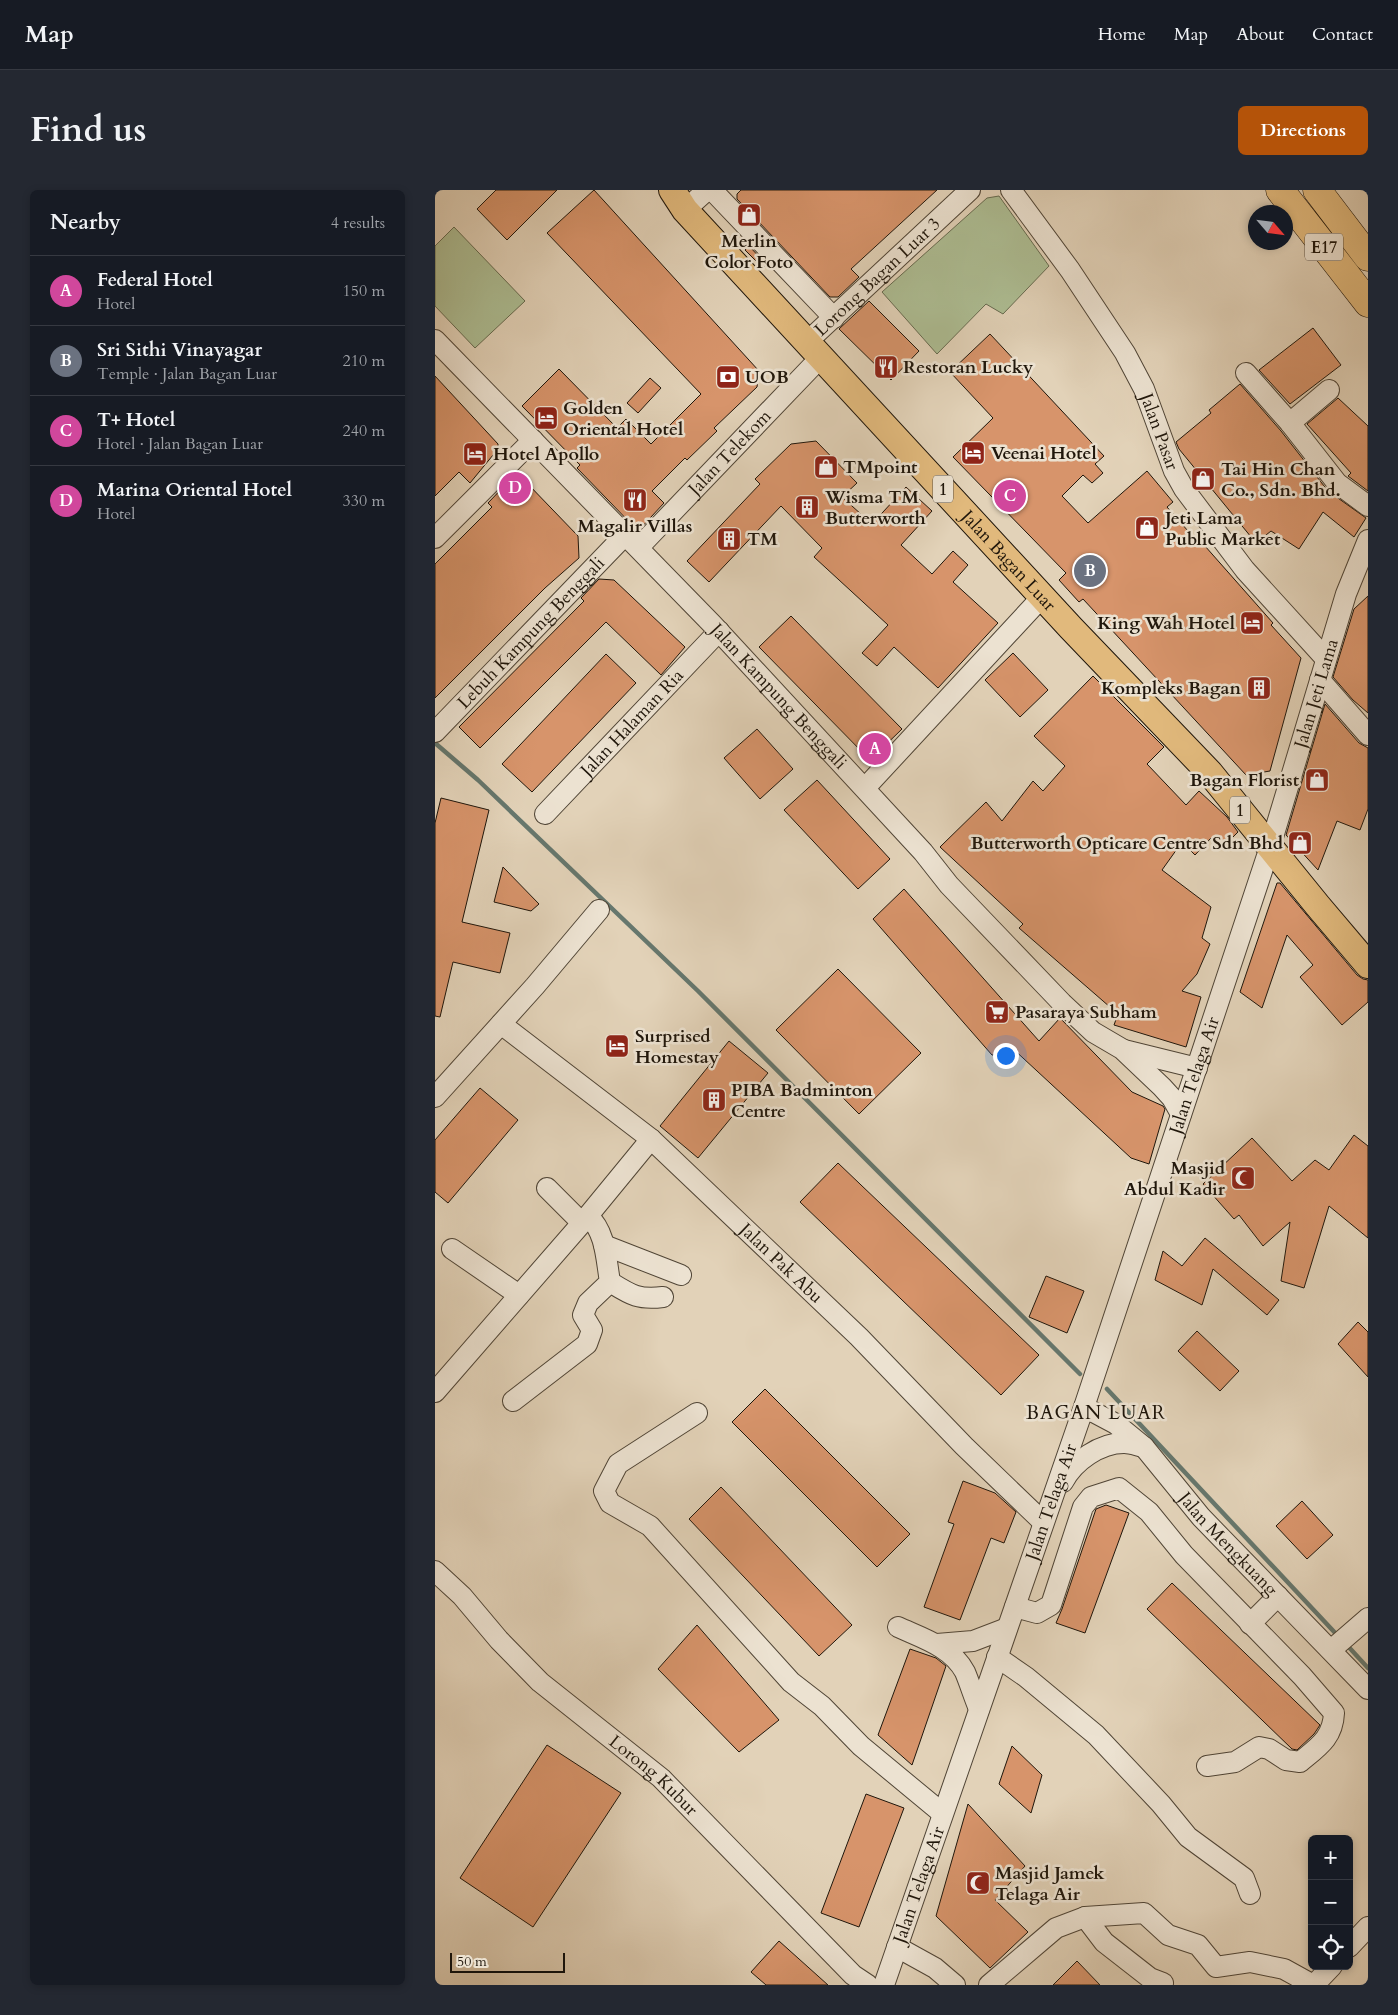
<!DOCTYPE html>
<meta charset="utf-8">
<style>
body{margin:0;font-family:Cardo,serif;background:#242831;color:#f1f3f6}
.controls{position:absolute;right:15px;bottom:15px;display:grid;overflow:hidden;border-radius:8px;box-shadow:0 2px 8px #0003}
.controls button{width:45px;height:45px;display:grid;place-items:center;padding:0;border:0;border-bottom:1px solid #363941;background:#171b24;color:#f1f3f6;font:25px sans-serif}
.compass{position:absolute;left:813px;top:15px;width:45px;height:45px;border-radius:50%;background:#171b24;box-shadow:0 2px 8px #0003;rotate:118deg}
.scale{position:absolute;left:15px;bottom:12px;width:115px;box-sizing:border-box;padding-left:5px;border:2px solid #1f160b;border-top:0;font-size:14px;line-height:18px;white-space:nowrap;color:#1f160b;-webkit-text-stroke:4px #ece2d1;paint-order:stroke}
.you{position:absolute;left:570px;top:865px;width:18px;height:18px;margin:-12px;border:4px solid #fff;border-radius:50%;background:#1a73e8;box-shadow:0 0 0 8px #1a73e833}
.badge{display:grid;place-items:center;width:32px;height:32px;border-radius:50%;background:#b45309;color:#fff;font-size:16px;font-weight:700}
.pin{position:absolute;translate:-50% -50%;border:2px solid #fff;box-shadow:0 1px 5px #0006}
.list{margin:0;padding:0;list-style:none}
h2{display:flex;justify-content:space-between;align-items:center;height:65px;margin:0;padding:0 20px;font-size:21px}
h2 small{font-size:16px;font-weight:400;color:#9ea1a6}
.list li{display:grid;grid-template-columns:32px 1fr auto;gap:15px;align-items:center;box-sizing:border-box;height:70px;padding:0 20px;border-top:1px solid #363941}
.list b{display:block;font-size:19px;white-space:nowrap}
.list p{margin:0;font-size:16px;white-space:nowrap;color:#9ea1a6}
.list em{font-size:16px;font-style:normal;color:#9ea1a6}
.icon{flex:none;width:28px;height:28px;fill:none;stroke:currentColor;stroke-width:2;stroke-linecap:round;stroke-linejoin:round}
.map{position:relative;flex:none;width:933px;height:1795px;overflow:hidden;border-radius:8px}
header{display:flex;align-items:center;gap:30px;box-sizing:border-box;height:70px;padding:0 25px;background:#171b24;border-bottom:1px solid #363941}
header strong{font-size:24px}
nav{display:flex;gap:28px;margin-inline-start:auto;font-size:18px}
.intro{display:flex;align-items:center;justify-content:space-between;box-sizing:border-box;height:120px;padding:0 30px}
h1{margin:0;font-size:35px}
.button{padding:12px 22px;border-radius:8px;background:#b45309;color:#fff;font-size:18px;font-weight:700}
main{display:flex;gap:30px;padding:0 30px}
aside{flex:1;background:#171b24;border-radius:8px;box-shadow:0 2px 8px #0003}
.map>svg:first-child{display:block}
.green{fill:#adbd93;stroke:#666a4f}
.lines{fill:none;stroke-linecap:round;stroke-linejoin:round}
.stream{stroke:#66776d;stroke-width:4.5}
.building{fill:#d7946b;stroke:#1f160b}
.minor-casing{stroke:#504536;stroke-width:22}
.major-casing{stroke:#1f160b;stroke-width:28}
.highway-casing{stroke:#1f160b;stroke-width:29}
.minor{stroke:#ece2d1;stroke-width:20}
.major{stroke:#e1b97c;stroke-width:26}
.highway{stroke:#e1b97c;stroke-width:28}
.labels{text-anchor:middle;stroke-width:5;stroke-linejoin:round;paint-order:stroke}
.shield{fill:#ece2d1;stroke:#5c5346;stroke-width:1}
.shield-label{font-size:16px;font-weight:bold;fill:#1f160b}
.poi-label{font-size:18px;font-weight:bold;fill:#1f160b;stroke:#ece2d1;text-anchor:start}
.street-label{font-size:18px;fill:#1f160b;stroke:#ece2d1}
.neighbourhood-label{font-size:19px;letter-spacing:1px;fill:#1f160b;stroke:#ece2d1}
</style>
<header>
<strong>Map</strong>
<nav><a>Home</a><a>Map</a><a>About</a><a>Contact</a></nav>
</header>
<div class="intro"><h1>Find us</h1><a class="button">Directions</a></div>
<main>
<aside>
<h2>Nearby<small>4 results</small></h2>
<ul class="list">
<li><span class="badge" style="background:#d1479c">A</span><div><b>Federal Hotel</b><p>Hotel</p></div><em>150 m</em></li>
<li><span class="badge" style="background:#6b7280">B</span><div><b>Sri Sithi Vinayagar</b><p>Temple · Jalan Bagan Luar</p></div><em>210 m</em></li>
<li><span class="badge" style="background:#d1479c">C</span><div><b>T+ Hotel</b><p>Hotel · Jalan Bagan Luar</p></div><em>240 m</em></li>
<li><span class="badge" style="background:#d1479c">D</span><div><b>Marina Oriental Hotel</b><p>Hotel</p></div><em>330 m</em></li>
</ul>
</aside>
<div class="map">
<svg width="933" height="1795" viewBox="0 0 933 1795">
<rect width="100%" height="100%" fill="#e2d2b8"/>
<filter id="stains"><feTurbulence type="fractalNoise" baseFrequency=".004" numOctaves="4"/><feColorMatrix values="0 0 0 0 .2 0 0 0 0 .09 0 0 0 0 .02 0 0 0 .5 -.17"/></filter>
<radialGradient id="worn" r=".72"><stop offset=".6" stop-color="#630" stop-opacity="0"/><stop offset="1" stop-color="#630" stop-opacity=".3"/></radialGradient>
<path class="green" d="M564 6 614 76 568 124 551 114 502 164 447 102 552 8Z
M19 37 90 111 40 158 0 116V56Z"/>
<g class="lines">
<path class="stream" d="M0 553 43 590 263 801 645 1184
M672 1199 903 1446
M910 1453 933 1478"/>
</g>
<path class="building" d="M61 0H122L72 50 42 19Z
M159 0 324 181 322 197 279 238 282 241 252 270 250 268 217 301 229 313 203 341 142 278 145 275 87 216 124 179 182 238 191 229 216 254 266 204 112 43Z
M306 0H502L416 79 424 87 403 107H395L302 9V4Z
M314 56 331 74 328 78 310 60Z
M434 111 484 161 456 190 404 139Z
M878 138 906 175 855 214 824 180Z
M555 144 669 266 660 274 668 283 657 293 648 285 627 306 653 333 712 281 738 312 732 317 760 349 762 347 838 433 836 435 866 468 835 581 811 585 648 409 644 412 624 390 631 383 518 267 558 228 515 182Z
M0 186 63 254V259L35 293 24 282 0 306Z
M215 188 226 198 203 223 192 213Z
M805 194 846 241 893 301 931 328 919 347 888 322 864 359 836 341 821 353 744 259 741 252 776 223 774 220Z
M903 208 933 236V301L913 286 916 283 872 234Z
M381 251 422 293 407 307 437 334 471 297 497 321 466 355 497 384 518 361 533 375 518 392 563 433 503 498 459 457 442 476 427 463 453 435 379 367 387 358 346 316 274 392 252 371 325 294 320 289 356 254Z
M74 291H90L143 346 144 368 110 398 0 508V374L57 317 53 313Z
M164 389 179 390 250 457 226 485 171 432 45 558 24 537 149 411 146 408Z
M933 406V523L918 510 898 487 919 419Z
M356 426 467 539 435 570 324 457Z
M578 463 613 500 585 527 550 490Z
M171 464 201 493 97 602 67 574Z
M658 486 729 557 712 574 751 615 764 601 792 627 803 642 787 658 776 648 760 665 747 652 727 680 776 717 767 748 775 754 762 784 747 801 766 807 751 857 679 835 683 824 584 738 588 734 505 657 551 612 567 631 598 591 608 601 630 576 599 546Z
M890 514 924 553 933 558V619L925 640 902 631 883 680 851 645Z
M322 539 358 579 325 609 289 568Z
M382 590 455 669 423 699 349 620Z
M6 608 54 620 27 732 75 743 65 783 18 772 5 827 0 826V633Z
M68 677 104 714 96 721 59 712Z
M842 693H845L922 785 928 789 933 790V812L907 835 865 787 878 775 852 745 827 818 805 802Z
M469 699 604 851 625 828 697 902 728 916 730 919 714 974 696 968 575 856 566 865H557L438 729Z
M403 779 486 863 424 924 341 840Z
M294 851 333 883 263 968 225 936Z
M45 898 83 930 13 1013 0 1002V950Z
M919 945 933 956V1048L894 1016 869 1098 846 1091 855 1032 828 1056 804 1025 799 1029 768 994 817 948 857 991 880 970 894 980Z
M403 973 604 1165 566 1205 365 1012Z
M770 1048 844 1110 832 1125 778 1079 767 1115 720 1090 728 1061 747 1076Z
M611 1086 649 1101 632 1143 594 1127Z
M923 1132 933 1142V1187L903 1154Z
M762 1141 804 1181 785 1201 743 1161Z
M330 1199 475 1344 442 1377 297 1232Z
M528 1291 560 1303 581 1322 569 1353 556 1348 525 1430 489 1417 519 1334 513 1332Z
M286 1297 417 1435 384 1466 254 1329Z
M867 1311 898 1345 872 1369 841 1336Z
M671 1315 694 1323 650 1443 621 1433 627 1419 661 1319Z
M737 1393 885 1535 879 1544 862 1560 857 1559 712 1419Z
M262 1435 344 1530 304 1562 223 1479Z
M475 1459 501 1468 511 1476 477 1575 443 1545Z
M112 1555 186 1603 98 1737 25 1688Z
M577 1556 607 1585 596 1623 564 1594Z
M431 1604 469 1618 424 1737 386 1723Z
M533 1614 590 1676 560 1710 593 1742 555 1778 501 1726Z
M344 1751 393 1795H331L316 1782Z
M642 1771 665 1795H618Z"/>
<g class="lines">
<defs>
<g id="minor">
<path d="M277 0 399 128"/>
<path id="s1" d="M576 0 635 80 690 163 709 199 739 281 749 299 810 380 891 469"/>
<path d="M250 20 272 0"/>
<path id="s2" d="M0 150 278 435 488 662 514 695 627 813 658 842 687 859 727 897 737 908 746 924"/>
<path id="s3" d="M372 152 535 0"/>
<path d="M811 183 855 233 902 293 933 316"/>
<path d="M855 233 894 200"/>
<path d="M0 348 98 250"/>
<path id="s4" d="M204 357 386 167"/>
<path d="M885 490 933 545"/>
<path id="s5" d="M0 542 191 344"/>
<path d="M430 598 607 407"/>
<path id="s6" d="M110 624 284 441"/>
<path id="s7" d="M66 834 216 949 424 1147 529 1256 608 1332"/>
<path d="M689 860 762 878"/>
<path d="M0 907 100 796 164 720"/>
<path d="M112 998 147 1033"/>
<path d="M169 1055 246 1085"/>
<path d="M17 1059 84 1105"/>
<path d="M175 1092C196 1105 203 1110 228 1107"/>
<path d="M0 1202 147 1033 216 949"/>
<path d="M78 1211 152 1154 157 1140 148 1125 153 1113 175 1092C171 1069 171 1042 153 1026"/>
<path id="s8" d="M649 1217 681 1234 709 1257 766 1327 933 1499"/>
<path d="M262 1223 183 1274 169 1301 175 1313 215 1336 356 1492 387 1516 426 1556 507 1623"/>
<path d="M628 1292C639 1271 665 1253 689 1253 696 1253 703 1256 709 1257"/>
<path id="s9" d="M0 1381 27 1406 64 1450 105 1492 226 1588 418 1785 433 1795"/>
<path d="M580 1417 602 1423 616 1415 648 1317 656 1307 684 1298 714 1322 749 1365 867 1486 899 1523C898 1548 883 1557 865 1572L851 1570 834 1559 824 1557 800 1572 772 1576"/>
<path d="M815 1434 843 1406"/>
<path d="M463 1437C487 1448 517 1457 530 1482 535 1494 539 1507 544 1519"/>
<path d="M502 1454 538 1451 572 1438"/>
<path d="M896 1460 933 1428"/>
<path d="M562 1467 591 1487 661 1545 726 1614 753 1647 809 1688 815 1704"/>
<path d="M650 1727 669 1752 715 1788 728 1793"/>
<path d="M462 1757 500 1778 520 1795"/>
<path d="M914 1757 933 1737"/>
<path id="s10" d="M449 1795 649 1217 835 657 911 404 933 350"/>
<path d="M554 1795 621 1738 650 1727 709 1723 733 1745 763 1755 781 1777 815 1772 849 1779 878 1795"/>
<path d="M879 1795 897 1776"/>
</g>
<g id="major">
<path id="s11" d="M237 0 250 20 636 438 775 583 883 716 933 775"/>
</g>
<path id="highway" d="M845 0 933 113
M882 0 933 67"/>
</defs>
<use href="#minor" class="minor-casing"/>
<use href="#major" class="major-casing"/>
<use href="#highway" class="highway-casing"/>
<use href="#minor" class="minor"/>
<use href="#major" class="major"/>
<use href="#highway" class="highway"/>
</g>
<defs>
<symbol id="shop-square" viewBox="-11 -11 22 22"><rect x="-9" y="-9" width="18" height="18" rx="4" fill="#8f2418" stroke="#ece2d1"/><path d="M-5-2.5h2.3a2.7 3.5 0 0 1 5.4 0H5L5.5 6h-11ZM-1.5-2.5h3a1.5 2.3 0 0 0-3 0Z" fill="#fff"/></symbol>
<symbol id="restaurant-square" viewBox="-11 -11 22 22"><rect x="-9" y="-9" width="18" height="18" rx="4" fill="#8f2418" stroke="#ece2d1"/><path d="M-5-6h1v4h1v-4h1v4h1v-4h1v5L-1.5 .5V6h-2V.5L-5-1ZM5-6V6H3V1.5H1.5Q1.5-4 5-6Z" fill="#fff"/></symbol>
<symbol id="bank-square" viewBox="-11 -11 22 22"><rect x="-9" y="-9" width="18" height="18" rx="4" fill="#8f2418" stroke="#ece2d1"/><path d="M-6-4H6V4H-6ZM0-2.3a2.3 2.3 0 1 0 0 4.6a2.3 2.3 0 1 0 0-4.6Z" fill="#fff"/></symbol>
<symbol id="hotel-square" viewBox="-11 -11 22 22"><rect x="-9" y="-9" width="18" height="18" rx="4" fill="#8f2418" stroke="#ece2d1"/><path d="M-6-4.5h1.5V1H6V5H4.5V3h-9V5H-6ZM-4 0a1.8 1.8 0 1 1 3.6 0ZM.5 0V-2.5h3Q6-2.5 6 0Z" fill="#fff"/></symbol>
<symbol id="building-square" viewBox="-11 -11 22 22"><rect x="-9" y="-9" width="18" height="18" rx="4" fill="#8f2418" stroke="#ece2d1"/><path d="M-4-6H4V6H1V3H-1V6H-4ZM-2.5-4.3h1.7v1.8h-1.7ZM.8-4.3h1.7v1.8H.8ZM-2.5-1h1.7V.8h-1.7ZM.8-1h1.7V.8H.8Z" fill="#fff"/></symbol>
<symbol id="supermarket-square" viewBox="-11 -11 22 22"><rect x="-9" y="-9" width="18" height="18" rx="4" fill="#8f2418" stroke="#ece2d1"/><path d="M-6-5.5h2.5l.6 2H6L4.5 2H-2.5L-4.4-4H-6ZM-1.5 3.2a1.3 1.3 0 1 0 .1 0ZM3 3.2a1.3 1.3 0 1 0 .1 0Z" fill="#fff"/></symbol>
<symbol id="mosque-square" viewBox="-11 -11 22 22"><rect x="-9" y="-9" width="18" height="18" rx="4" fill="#8f2418" stroke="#ece2d1"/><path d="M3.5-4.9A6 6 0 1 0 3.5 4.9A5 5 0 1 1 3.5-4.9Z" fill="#fff"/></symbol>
</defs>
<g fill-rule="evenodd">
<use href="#shop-square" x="300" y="11" width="28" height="28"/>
<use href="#restaurant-square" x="437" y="163" width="28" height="28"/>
<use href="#bank-square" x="279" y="173" width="28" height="28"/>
<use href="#hotel-square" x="97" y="214" width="28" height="28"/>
<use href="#hotel-square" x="524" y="249" width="28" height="28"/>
<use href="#hotel-square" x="26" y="250" width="28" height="28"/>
<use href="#shop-square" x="377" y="263" width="28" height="28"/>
<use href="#shop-square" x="754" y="275" width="28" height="28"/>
<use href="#restaurant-square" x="186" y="296" width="28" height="28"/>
<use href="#building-square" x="358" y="303" width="28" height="28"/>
<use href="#shop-square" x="698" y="324" width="28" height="28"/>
<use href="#building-square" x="280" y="335" width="28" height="28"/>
<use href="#hotel-square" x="803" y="419" width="28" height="28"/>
<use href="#building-square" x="810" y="484" width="28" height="28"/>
<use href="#shop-square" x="868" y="576" width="28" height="28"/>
<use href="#shop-square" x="851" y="639" width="28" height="28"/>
<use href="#supermarket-square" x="548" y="808" width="28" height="28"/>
<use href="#hotel-square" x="168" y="842" width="28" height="28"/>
<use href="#building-square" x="265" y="896" width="28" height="28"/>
<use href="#mosque-square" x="794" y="974" width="28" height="28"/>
<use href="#mosque-square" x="529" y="1679" width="28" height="28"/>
</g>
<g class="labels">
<g class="shield">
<rect x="870" y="43.5" width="38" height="27" rx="4"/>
<rect x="498" y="285.5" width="20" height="27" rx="4"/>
<rect x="795" y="606.5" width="20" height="27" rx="4"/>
</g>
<g class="shield-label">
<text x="889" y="63">E17</text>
<text x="508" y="305">1</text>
<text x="805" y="626">1</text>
</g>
<g class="poi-label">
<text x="314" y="57" text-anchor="middle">Merlin<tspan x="314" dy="21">Color Foto</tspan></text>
<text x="468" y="183">Restoran Lucky</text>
<text x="310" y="193">UOB</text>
<text x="128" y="224">Golden<tspan x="128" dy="21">Oriental Hotel</tspan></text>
<text x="556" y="269">Veenai Hotel</text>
<text x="58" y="270">Hotel Apollo</text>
<text x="408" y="283">TMpoint</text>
<text x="786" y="285">Tai Hin Chan<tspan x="786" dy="21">Co., Sdn. Bhd.</tspan></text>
<text x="390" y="313">Wisma TM<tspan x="390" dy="21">Butterworth</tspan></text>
<text x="730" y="334">Jeti Lama<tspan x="730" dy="21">Public Market</tspan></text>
<text x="200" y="342" text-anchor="middle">Magalir Villas</text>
<text x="312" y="355">TM</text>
<text x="800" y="439" text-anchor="end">King Wah Hotel</text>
<text x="806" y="504" text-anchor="end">Kompleks Bagan</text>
<text x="864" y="596" text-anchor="end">Bagan Florist</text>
<text x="848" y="659" text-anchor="end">Butterworth Opticare Centre Sdn Bhd</text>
<text x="580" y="828">Pasaraya Subham</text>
<text x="200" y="852">Surprised<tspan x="200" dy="21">Homestay</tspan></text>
<text x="296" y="906">PIBA Badminton<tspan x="296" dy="21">Centre</tspan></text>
<text x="790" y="984" text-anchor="end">Masjid<tspan x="790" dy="21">Abdul Kadir</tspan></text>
<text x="560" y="1689">Masjid Jamek<tspan x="560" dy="21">Telaga Air</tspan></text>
</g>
<g class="street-label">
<text dy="6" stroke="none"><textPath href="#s3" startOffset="96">Lorong Bagan Luar 3</textPath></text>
<text dy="6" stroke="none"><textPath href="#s1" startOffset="285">Jalan Pasar</textPath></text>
<text dy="6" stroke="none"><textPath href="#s4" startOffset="131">Jalan Telekom</textPath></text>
<text dy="6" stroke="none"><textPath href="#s11" startOffset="501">Jalan Bagan Luar</textPath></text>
<text dy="6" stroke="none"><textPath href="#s5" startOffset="138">Lebuh Kampung Benggali</textPath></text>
<text dy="6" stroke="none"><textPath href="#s10" startOffset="1362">Jalan Jeti Lama</textPath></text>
<text dy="6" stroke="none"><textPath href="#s2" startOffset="495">Jalan Kampung Benggali</textPath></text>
<text dy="6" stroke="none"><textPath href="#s6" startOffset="126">Jalan Halaman Ria</textPath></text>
<text dy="6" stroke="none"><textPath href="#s10" startOffset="961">Jalan Telaga Air</textPath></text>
<text dy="6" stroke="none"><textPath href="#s7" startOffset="369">Jalan Pak Abu</textPath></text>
<text dy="6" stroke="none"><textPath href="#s10" startOffset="511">Jalan Telaga Air</textPath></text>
<text dy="6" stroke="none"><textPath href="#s8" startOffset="201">Jalan Mengkuang</textPath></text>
<text dy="6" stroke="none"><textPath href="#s9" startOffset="300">Lorong Kubur</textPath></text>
<text dy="6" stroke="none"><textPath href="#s10" startOffset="106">Jalan Telaga Air</textPath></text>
</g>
<g class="neighbourhood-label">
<text x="661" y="1229">BAGAN LUAR</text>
</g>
</g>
<rect width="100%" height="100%" filter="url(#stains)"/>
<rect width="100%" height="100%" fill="url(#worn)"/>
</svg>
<div class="controls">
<button>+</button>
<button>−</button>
<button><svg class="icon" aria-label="locate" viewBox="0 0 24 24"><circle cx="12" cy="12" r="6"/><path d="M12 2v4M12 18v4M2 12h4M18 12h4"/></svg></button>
</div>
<svg class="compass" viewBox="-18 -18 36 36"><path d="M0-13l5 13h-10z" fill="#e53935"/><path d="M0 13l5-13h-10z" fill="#9ea1a6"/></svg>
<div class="scale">50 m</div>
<div class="you"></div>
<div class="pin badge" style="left:440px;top:559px;background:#d1479c">A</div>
<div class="pin badge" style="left:655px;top:381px;background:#6b7280">B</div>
<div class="pin badge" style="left:575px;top:306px;background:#d1479c">C</div>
<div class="pin badge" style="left:80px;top:298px;background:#d1479c">D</div>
</div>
</main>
